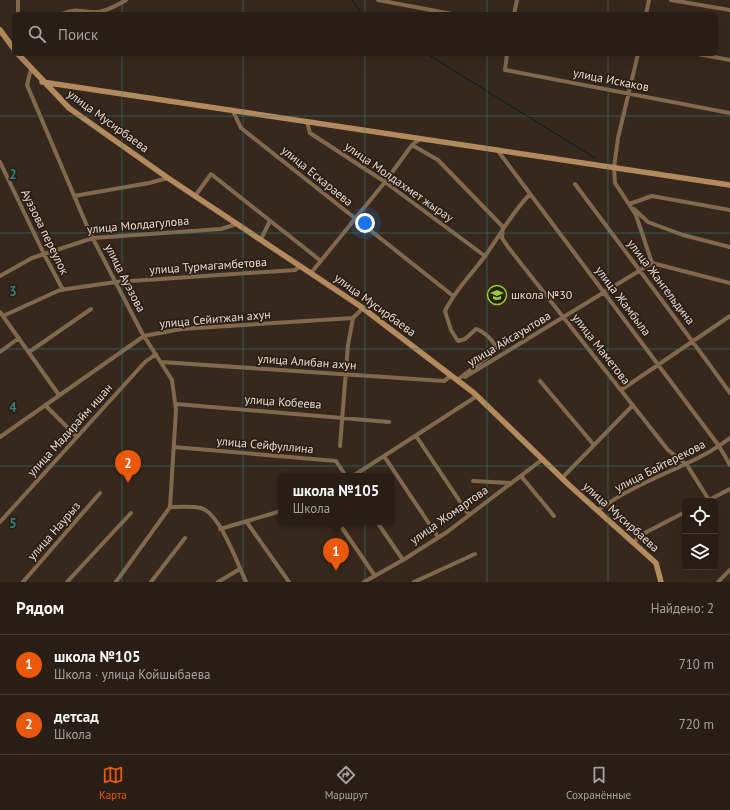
<!DOCTYPE html>
<html lang="ru">
<meta charset="utf-8">
<style>
body{margin:0;font-family:"PT Sans",sans-serif;background:#31271f;color:#f1f3f6}
.controls{position:absolute;right:12px;bottom:12px;display:grid;overflow:hidden;border-radius:6px;box-shadow:0 4px 16px #0002}
.controls button{width:36px;height:36px;display:grid;place-items:center;padding:0;border:0;border-bottom:1px solid #453c35;background:#291e16;color:#f1f3f6;font:20px sans-serif}
.you{position:absolute;left:365px;top:223px;width:14px;height:14px;margin:-10px;border:3px solid #fff;border-radius:50%;background:#1a73e8;box-shadow:0 0 0 6px #1a73e833}
.badge{display:grid;place-items:center;width:26px;height:26px;border-radius:50%;background:#ea580c;color:#fff;font-size:13px;font-weight:700}
.pin{position:absolute;translate:-50% -33px;filter:drop-shadow(0 1px 2px #0008)}
.pin::after{content:'';position:absolute;top:21px;width:14px;height:12px;background:inherit;clip-path:polygon(0 0,100% 0,50% 100%)}
.popup{position:absolute;left:278px;top:473px;width:116px;height:52px;box-sizing:border-box;display:grid;place-content:center;border-radius:6px;background:#291e16;filter:drop-shadow(0 1px 3px #0005);font-size:13px;white-space:nowrap;color:#a5a2a1}
.popup b{font-size:15px;color:#f1f3f6}
.popup::after{content:'';position:absolute;left:50%;top:100%;margin-left:-8px;border:8px solid transparent;border-top-color:#291e16}
.list{margin:0;padding:0;list-style:none}
h2{display:flex;justify-content:space-between;align-items:center;height:52px;margin:0;padding:0 16px;font-size:17px}
h2 small{font-size:13px;font-weight:400;color:#a5a2a1}
.list li{display:grid;grid-template-columns:26px 1fr auto;gap:12px;align-items:center;box-sizing:border-box;height:60px;padding:0 16px;border-top:1px solid #453c35}
.list b{display:block;font-size:15px;white-space:nowrap}
.list p{margin:0;font-size:13px;white-space:nowrap;color:#a5a2a1}
.list em{font-size:13px;font-style:normal;color:#a5a2a1}
.icon{flex:none;width:22px;height:22px;fill:none;stroke:currentColor;stroke-width:2;stroke-linecap:round;stroke-linejoin:round}
.map{position:relative;flex:none;width:730px;height:582px;overflow:hidden}
.search{position:absolute;background:#291e16;box-shadow:0 4px 16px #0002;left:12px;right:12px;top:12px;height:44px;display:flex;align-items:center;gap:10px;box-sizing:border-box;padding:0 14px;border-radius:6px;color:#a5a2a1;font-size:15px}
.sheet{height:172px;background:#291e16}
nav{display:flex;justify-content:space-around;align-items:center;box-sizing:border-box;height:56px;border-top:1px solid #453c35;background:#291e16;font-size:11px;color:#a5a2a1}
nav a{display:grid;justify-items:center;gap:2px}
nav .on{color:#ea580c}
.map>svg:first-child{display:block}
.lines{fill:none;stroke-linecap:round;stroke-linejoin:round}
.stream{stroke:#031c21;stroke-width:1}
.street{stroke:#82684d;stroke-width:4}
.secondary{stroke:#b38a5e;stroke-width:5.5}
.grid{fill:none;stroke:#2f857d;stroke-width:1;stroke-opacity:0.55}
.labels{text-anchor:middle;stroke-width:3.5;stroke-linejoin:round;paint-order:stroke}
.street-label{font-size:12px;fill:#e5dbd4;stroke:#2c1e13}
.poi-label{font-size:12px;fill:#e5dbd4;stroke:#2c1e13;text-anchor:start}
.grid-label{font-size:13px;text-anchor:middle;font-weight:bold;fill:#2f857d;stroke:#2c1e13;stroke-width:3.5;stroke-linejoin:round;paint-order:stroke}
</style>
<div class="map">
<svg width="730" height="582" viewBox="0 0 730 582">
<rect width="100%" height="100%" fill="#37281d"/>
<g class="lines">
<path class="stream" d="M352 0 362 14
M427 54 595 158"/>
<path class="street" d="M18 0V14
M378 0 452 14
M671 0 730 10
M62 14C77 7 82 13 97 12 108 11 117 5 126 0
M514 14 517 0
M646 14 649 0
M507 54 505 70 730 113
M638 54 618 138 614 168 615 183 636 215 652 263
M698 54 730 60
M31 69 27 85 90 233 142 333 172 380 176 410 170 507
M233 111 241 128 452 295
M307 122 310 133 385 182 485 256
M412 145 438 160 503 227 502 238 508 247 668 450 687 465 709 500
M498 151 719 446 730 465
M0 162 44 254 63 290
M575 184C627 254 679 322 730 393
M74 196 149 183 168 178
M195 196 211 174 321 261
M629 204 652 196 730 210
M634 209 648 222 683 235 730 247
M261 239 270 221
M652 263 730 283
M311 273 385 182 412 145 420 139
M0 276 32 258 93 238 221 229 237 224
M0 312 59 395
M3 316 60 290 116 282 295 270 301 266
M0 352 19 338
M29 352 91 309
M161 362 444 381 451 376
M465 377 652 263
M457 380 493 353 496 349C495 341 483 331 476 329L465 339 458 341 451 330 445 311C455 290 471 275 485 256 501 234 510 215 530 194
M540 381 594 445
M621 390 730 316
M176 404 389 422
M45 405 77 437
M416 436 469 515
M0 437 144 336 181 329 353 318 363 308
M340 446 348 345 353 318
M174 447 336 461 346 476
M384 456 438 537
M353 476 477 396
M521 476 554 516
M562 478 633 405
M473 481 511 483
M707 501 730 489
M170 507C180 507 192 506 201 508 220 513 238 565 246 582
M598 510C608 504 618 496 629 491 663 472 699 462 730 438
M246 521 289 582
M0 522 145 362 156 354
M338 522 375 576
M377 522 403 560
M220 529 281 511
M634 543 639 536 685 512
M23 582 100 493
M67 582 131 513
M116 582 170 507
M151 582 185 538
M218 582 240 569
M364 582 403 560 447 532 543 459
M414 582 475 554
M718 582 730 570"/>
<path class="secondary" d="M0 30 14 49
M18 54 69 108 168 178 360 306 474 393 569 485 656 563 661 582
M42 82 730 185"/>
</g>
<path class="grid" d="M122 0V14M243 0V14M365 0V14M487 0V14M608 0V14M122 54V582M243 54V582M365 54V582M487 54V582M608 54V582M0 116H730M0 233H730M0 349H730M0 466H730"/>
<defs>
<symbol id="school-ring" viewBox="-11 -11 22 22"><circle r="9.5" fill="#2c1e13" stroke="#96cc39" stroke-width="1.5"/><path d="M0-5L7-2L0 1L-7-2ZM-4 1L0 2.5L4 1V4Q0 6-4 4Z" fill="#96cc39"/></symbol>
</defs>
<g fill-rule="evenodd">
<use href="#school-ring" x="486" y="284" width="22" height="22"/>
</g>
<g class="labels">
<g class="street-label">
<text transform="translate(611 80) rotate(11)" y="4">улица Искаков</text>
<text transform="translate(108 121) rotate(36)" y="4">улица Мусирбаева</text>
<text transform="translate(317 176) rotate(39)" y="4">улица Ескараева</text>
<text transform="translate(399 182) rotate(35)" y="4">улица Молдахмет жырау</text>
<text transform="translate(138 225) rotate(-5)" y="4">улица Молдагулова</text>
<text transform="translate(45 232) rotate(64)" y="4">Ауэзова переулок</text>
<text transform="translate(208 266) rotate(-4)" y="4">улица Турмагамбетова</text>
<text transform="translate(125 278) rotate(63)" y="4">улица Ауэзова</text>
<text transform="translate(661 282) rotate(53)" y="4">улица Жангельдина</text>
<text transform="translate(623 301) rotate(53)" y="4">улица Жамбыла</text>
<text transform="translate(375 305) rotate(36)" y="4">улица Мусирбаева</text>
<text transform="translate(215 319) rotate(-5)" y="4">улица Сейитжан ахун</text>
<text transform="translate(509 339) rotate(-31)" y="4">улица Айсауытова</text>
<text transform="translate(601 349) rotate(52)" y="4">улица Маметова</text>
<text transform="translate(307 362) rotate(4)" y="4">улица Алибан ахун</text>
<text transform="translate(283 402) rotate(4)" y="4">улица Кобеева</text>
<text transform="translate(70 430) rotate(-48)" y="4">улица Мадирайм ишан</text>
<text transform="translate(265 445) rotate(5)" y="4">улица Сейфуллина</text>
<text transform="translate(660 466) rotate(-27)" y="4">улица Байтерекова</text>
<text transform="translate(449 515) rotate(-35)" y="4">улица Жомартова</text>
<text transform="translate(621 517) rotate(42)" y="4">улица Мусирбаева</text>
<text transform="translate(54 531) rotate(-49)" y="4">улица Наурыз</text>
</g>
<g class="poi-label">
<text x="511" y="299">школа №30</text>
</g>
</g>
<g class="grid-label">
<text x="13" y="179">2</text>
<text x="13" y="296">3</text>
<text x="13" y="412">4</text>
<text x="13" y="528">5</text>
</g>
</svg>
<div class="controls">
<button><svg class="icon" aria-label="locate" viewBox="0 0 24 24"><circle cx="12" cy="12" r="6"/><path d="M12 2v4M12 18v4M2 12h4M18 12h4"/></svg></button>
<button><svg class="icon" aria-label="layers" viewBox="0 0 24 24"><path d="M12 4l9 5-9 5-9-5zM3 14l9 5 9-5"/></svg></button>
</div>
<div class="you"></div>
<div class="pin badge" style="left:336px;top:571px">1</div>
<div class="popup"><b>школа №105</b>Школа</div>
<div class="pin badge" style="left:128px;top:483px">2</div>
<div class="search"><svg class="icon" aria-label="search" viewBox="0 0 24 24"><circle cx="10" cy="10" r="6"/><path d="M15 15l6 6"/></svg>Поиск</div>
</div>
<section class="sheet">
<h2>Рядом<small>Найдено: 2</small></h2>
<ul class="list">
<li><span class="badge">1</span><div><b>школа №105</b><p>Школа · улица Койшыбаева</p></div><em>710 m</em></li>
<li><span class="badge">2</span><div><b>детсад</b><p>Школа</p></div><em>720 m</em></li>
</ul>
</section>
<nav>
<a class="on"><svg class="icon" aria-label="map" viewBox="0 0 24 24"><path d="M3 6l6-2 6 2 6-2v14l-6 2-6-2-6 2zM9 4v14M15 6v14"/></svg>Карта</a>
<a><svg class="icon" aria-label="directions" viewBox="0 0 24 24"><path d="M12 3l9 9-9 9-9-9zM9 14v-3h6M13 9l2 2-2 2"/></svg>Маршрут</a>
<a><svg class="icon" aria-label="saved" viewBox="0 0 24 24"><path d="M7 4h10v16l-5-4-5 4z"/></svg>Сохранённые</a>
</nav>
